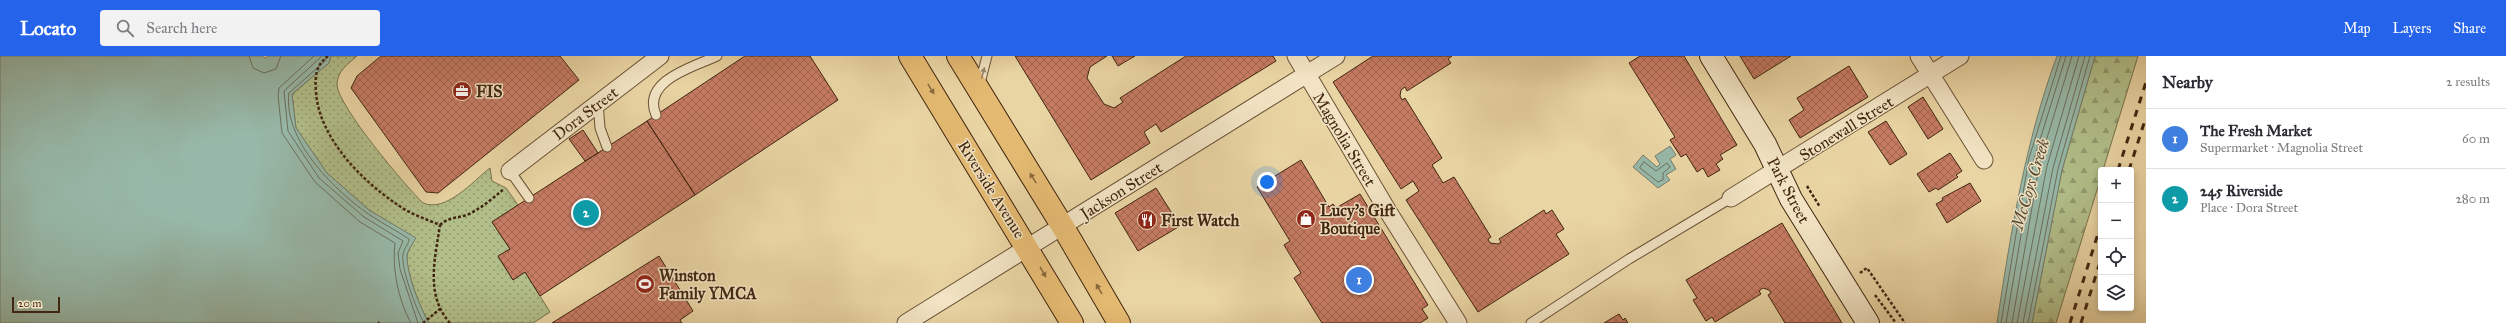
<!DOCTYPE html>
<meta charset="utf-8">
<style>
body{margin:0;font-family:"IM FELL Great Primer",serif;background:#f2f2f3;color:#2b2b33}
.controls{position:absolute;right:12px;bottom:12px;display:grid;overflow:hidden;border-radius:4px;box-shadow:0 2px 6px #0003}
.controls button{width:36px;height:36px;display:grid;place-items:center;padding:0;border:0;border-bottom:1px solid #e1e1e2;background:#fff;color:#2b2b33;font:20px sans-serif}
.scale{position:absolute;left:12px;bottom:10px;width:48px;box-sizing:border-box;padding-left:4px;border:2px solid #412610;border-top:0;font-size:11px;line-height:14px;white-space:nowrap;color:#412610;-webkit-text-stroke:3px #f1e3c3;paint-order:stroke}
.you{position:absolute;left:1267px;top:126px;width:14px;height:14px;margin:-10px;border:3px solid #fff;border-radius:50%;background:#1a73e8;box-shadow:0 0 0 6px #1a73e833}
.badge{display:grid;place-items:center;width:26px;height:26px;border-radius:50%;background:#2563eb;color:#fff;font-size:13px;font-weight:700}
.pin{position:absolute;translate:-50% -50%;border:2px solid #fff;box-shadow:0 1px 4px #0006}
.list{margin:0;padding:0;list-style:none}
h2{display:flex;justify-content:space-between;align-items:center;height:52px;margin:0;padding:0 16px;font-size:17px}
h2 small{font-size:13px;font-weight:400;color:#7c7c81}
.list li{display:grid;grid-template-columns:26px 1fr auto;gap:12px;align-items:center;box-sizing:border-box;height:60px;padding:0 16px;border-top:1px solid #e1e1e2}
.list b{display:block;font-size:15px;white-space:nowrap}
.list p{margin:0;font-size:13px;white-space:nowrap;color:#7c7c81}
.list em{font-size:13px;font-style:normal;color:#7c7c81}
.icon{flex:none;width:22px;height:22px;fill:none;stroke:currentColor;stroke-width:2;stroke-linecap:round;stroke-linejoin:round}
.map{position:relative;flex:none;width:2146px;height:267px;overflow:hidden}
header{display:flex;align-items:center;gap:24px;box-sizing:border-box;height:56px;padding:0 20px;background:#2563eb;color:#fff}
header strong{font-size:19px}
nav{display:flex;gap:22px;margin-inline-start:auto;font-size:14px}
.search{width:280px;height:36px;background:#f2f2f3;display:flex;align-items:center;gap:10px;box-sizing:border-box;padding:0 14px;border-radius:4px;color:#7c7c81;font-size:15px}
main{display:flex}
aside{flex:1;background:#fff}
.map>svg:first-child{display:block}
.grass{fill:url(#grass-dots);stroke:#79724c}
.forest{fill:url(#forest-firs);stroke:#79724c}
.water{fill:#97b8a8;stroke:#757e6b}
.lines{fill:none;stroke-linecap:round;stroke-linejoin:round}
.shore{stroke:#6c6f5c;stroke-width:1}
.building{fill:url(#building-cross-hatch);stroke:#412610}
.lane-casing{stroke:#6b5235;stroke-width:11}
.street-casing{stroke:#6b5235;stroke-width:19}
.secondary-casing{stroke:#412610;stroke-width:24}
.primary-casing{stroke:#412610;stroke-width:24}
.path{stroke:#412610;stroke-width:2.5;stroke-dasharray:3 2;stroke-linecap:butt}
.lane{stroke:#f1e3c3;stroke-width:9}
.street{stroke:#f1e3c3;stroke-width:17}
.secondary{stroke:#f1e3c3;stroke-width:22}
.primary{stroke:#e4ba72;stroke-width:22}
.rail{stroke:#412610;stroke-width:3;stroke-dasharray:7 7;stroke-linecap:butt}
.oneway{fill:#99846a}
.oneway2{fill:#8a693c}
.labels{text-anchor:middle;stroke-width:3;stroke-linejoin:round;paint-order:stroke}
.poi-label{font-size:16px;font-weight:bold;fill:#412610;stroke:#f1e3c3;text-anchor:start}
.street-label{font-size:16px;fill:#412610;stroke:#f1e3c3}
.water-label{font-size:17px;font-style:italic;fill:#564a36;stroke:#f1e3c3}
</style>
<header>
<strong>Locato</strong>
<div class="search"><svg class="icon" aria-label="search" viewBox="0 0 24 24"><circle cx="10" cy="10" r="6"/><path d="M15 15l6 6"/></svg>Search here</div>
<nav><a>Map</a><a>Layers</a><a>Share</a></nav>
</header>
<main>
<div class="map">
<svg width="2146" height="267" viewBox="0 0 2146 267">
<defs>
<pattern id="grass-dots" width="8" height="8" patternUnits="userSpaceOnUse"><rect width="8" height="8" fill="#b1be89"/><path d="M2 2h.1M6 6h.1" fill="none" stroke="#929a6f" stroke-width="1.8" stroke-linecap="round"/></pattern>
<pattern id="forest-firs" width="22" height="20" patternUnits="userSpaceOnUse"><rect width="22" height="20" fill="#b1be89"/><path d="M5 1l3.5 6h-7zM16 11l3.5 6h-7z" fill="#929a6f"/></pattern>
<pattern id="building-cross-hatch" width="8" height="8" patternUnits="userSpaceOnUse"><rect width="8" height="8" fill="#c67b63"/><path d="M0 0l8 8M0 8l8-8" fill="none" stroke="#a26550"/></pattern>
</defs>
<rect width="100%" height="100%" fill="#e9d4a3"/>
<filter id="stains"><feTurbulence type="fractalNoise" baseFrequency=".005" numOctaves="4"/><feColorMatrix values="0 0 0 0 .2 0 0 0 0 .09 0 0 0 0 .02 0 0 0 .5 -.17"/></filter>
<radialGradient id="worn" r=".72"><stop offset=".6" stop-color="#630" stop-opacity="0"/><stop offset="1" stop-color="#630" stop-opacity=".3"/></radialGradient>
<path class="grass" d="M331 0H357C348 8 337 15 337 29 338 50 406 131 423 147 446 157 473 125 490 112L492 125 506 132 518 149 492 166 510 193 498 201 513 224 525 216 550 256 533 267H429C420 252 406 216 407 199 408 194 413 187 415 182L369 154 327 117 296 72 292 38 329 7Z"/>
<path class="forest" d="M2095 0H2138L2103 114H2101V121L2056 267H2032L2062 114Z"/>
<path class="water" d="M0 0H262L265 2 268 0H331L329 7 292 38 296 72 327 117 369 154 416 182C413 187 408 194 407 199 406 216 420 252 429 267H0Z
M2057 0H2095L2062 114 2032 267H1997C2011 176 2025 86 2057 0Z
M1670 90 1676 99 1670 103 1676 113 1666 119 1670 124 1658 132 1633 111 1643 99 1657 111 1660 108 1655 100Z"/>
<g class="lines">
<path class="shore" d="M249 0 253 12 264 17 276 13 281 0
M314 0 279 32 278 40 282 77 315 126 360 166 395 187C392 212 398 244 411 267
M322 0 284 35 288 75 319 122 364 161 403 185 398 197 400 213 418 267
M327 0 325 5 289 37C283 83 332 132 367 157 381 167 396 174 409 183 409 188 404 192 403 198 401 213 416 253 424 267
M1644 106 1656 115 1667 107 1670 111 1663 117V124L1658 126 1640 112Z
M2001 267 2029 102 2061 0
M2006 267 2034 103 2066 0
M2012 267 2040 105 2072 0
M2017 267 2047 110 2079 0
M2023 267 2053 112 2085 0
M2028 267 2058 113 2090 0"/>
</g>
<path class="building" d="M381 0H560L579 24 438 137 426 136 351 32 357 20Z
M745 0H810L838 44 695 139 647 65Z
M1015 0H1107L1090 11 1087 22 1104 48 1114 52 1123 46 1120 42 1186 0H1273L1276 5 1161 76 1156 68 1144 76 1150 87 1091 124Z
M1112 0H1135L1118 10Z
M1373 0H1452L1448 3 1451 7 1407 35 1405 31 1401 34 1400 40 1402 44 1405 42 1442 102 1432 109 1443 127 1454 121 1491 181 1488 183 1490 187 1498 188 1501 186 1499 183 1544 154 1546 158 1552 154 1564 173 1556 178 1569 198 1478 256 1406 144 1419 135 1413 125 1401 133 1333 26Z
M1640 0H1684L1737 89 1720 99 1723 103 1716 108 1720 114 1708 121 1703 112 1697 116 1686 98 1681 101 1670 84 1675 81 1629 7Z
M1740 0H1791L1754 23Z
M1849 10 1868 41 1800 82 1789 64 1804 54 1797 42Z
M1923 41 1943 73 1928 83 1908 51Z
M647 65 695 139 540 240 525 216 513 224 498 200 510 193 492 166Z
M1886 65 1907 98 1890 109 1868 76Z
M583 74 598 97 585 105 569 83Z
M1950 97 1962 115 1956 119 1958 121 1938 134 1936 132 1929 136 1917 118Z
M1301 104 1329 151 1333 148 1336 152 1360 138 1428 249 1422 253 1428 262 1420 267H1322L1294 222 1301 217 1284 189 1290 185 1257 131Z
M1970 127 1981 145 1947 167 1936 148 1943 144 1942 142Z
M1156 132 1180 170 1138 195 1115 157Z
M1782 167 1842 267H1785L1768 239 1771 237 1769 234 1763 232 1759 235 1761 238 1715 266 1712 261 1706 265 1693 244 1697 242 1686 224Z
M659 200 693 255 680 264 682 267H552Z
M1619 258 1623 264 1625 262 1628 267H1604Z"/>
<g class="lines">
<defs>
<path id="lane" d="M979 31 987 0
M598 47 600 72 607 91
M656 59C641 24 696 10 717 0
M510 115 529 142
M1531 267 1629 203 1731 142"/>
<path id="street" d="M1296 0 1389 157 1458 267
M1919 0 1984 104
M510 115 660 0
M1731 142 1960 0
M906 267 1336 0"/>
<path id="secondary" d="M1711 0 1765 88 1791 143 1868 267"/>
<path id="primary" d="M910 0 1072 267
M958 0 1063 171 1119 267"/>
</defs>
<use href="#lane" class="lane-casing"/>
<use href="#street" class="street-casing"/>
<use href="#secondary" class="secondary-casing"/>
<use href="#primary" class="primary-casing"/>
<path class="path" d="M328 0C315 10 315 21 316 36 319 82 362 125 398 149 410 158 426 163 440 169 435 203 425 239 450 267
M1807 130 1820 151
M440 169C449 160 460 163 471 157 483 151 494 141 504 133
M1860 217 1867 212 1905 267
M1875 239 1896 267
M378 266 379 267
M423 267 440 253"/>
<use href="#lane" class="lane"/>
<use href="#street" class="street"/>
<use href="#secondary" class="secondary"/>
<use href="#primary" class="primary"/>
<path class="rail" d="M2118 114 2146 26
M2129 114 2146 61
M2070 267 2101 168
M2081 267 2101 203"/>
</g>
<defs><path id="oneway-solid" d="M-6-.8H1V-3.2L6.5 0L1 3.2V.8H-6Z"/></defs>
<use class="oneway" href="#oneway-solid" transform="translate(983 17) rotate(-75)"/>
<g class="oneway2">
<use href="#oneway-solid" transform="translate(931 33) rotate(58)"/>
<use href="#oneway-solid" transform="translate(1033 122) rotate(-122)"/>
<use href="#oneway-solid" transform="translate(1043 216) rotate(60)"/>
<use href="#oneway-solid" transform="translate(1099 233) rotate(-120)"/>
</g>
<defs>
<symbol id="office-disc" viewBox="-11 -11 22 22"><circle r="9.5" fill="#8f2418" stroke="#f1e3c3"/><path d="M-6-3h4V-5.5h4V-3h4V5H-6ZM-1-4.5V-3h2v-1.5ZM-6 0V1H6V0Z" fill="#fff"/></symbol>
<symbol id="shop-disc" viewBox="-11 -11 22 22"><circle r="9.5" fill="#8f2418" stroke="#f1e3c3"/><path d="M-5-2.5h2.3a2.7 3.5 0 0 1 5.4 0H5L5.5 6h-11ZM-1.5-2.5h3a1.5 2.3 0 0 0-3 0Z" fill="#fff"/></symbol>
<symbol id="restaurant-disc" viewBox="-11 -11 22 22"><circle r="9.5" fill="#8f2418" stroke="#f1e3c3"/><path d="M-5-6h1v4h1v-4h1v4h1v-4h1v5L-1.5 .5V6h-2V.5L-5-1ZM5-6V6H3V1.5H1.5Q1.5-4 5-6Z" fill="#fff"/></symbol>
<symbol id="stadium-disc" viewBox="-11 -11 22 22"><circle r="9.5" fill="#8f2418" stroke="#f1e3c3"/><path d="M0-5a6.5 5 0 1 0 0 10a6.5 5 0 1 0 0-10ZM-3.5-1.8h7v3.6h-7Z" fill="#fff"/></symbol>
</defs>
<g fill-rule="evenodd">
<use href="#office-disc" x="451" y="24" width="22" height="22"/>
<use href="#shop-disc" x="1295" y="152" width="22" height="22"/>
<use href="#restaurant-disc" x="1136" y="153" width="22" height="22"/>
<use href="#stadium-disc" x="634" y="217" width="22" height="22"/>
</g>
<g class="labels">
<g class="poi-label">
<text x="476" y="41">FIS</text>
<text x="1320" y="160">Lucy's Gift<tspan x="1320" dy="18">Boutique</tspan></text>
<text x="1161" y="170">First Watch</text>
<text x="659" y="225">Winston<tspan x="659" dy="18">Family YMCA</tspan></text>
</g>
<g class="street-label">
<text transform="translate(585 57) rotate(-37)" y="6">Dora Street</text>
<text transform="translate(1846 72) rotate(-32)" y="6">Stonewall Street</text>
<text transform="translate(1345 83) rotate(59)" y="6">Magnolia Street</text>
<text transform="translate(992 133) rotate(58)" y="6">Riverside Avenue</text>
<text transform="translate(1121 134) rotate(-32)" y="6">Jackson Street</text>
<text transform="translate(1789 134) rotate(62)" y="6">Park Street</text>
</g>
<g class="water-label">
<text transform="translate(2030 128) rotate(-73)" y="6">McCoys Creek</text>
</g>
</g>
<rect width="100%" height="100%" filter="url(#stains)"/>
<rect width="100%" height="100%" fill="url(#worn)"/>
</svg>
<div class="controls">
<button>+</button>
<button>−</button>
<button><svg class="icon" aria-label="locate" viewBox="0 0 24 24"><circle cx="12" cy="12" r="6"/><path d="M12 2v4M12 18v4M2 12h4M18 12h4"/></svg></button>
<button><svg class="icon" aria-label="layers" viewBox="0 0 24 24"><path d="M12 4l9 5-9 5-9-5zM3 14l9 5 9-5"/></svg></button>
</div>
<div class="scale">20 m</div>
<div class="you"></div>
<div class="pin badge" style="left:1359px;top:224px;background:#3f7fe0">1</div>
<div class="pin badge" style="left:586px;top:157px;background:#0f9aa8">2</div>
</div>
<aside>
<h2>Nearby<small>2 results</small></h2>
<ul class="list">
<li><span class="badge" style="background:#3f7fe0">1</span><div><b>The Fresh Market</b><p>Supermarket · Magnolia Street</p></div><em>60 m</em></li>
<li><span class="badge" style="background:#0f9aa8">2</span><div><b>245 Riverside</b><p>Place · Dora Street</p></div><em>280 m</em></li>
</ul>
</aside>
</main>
